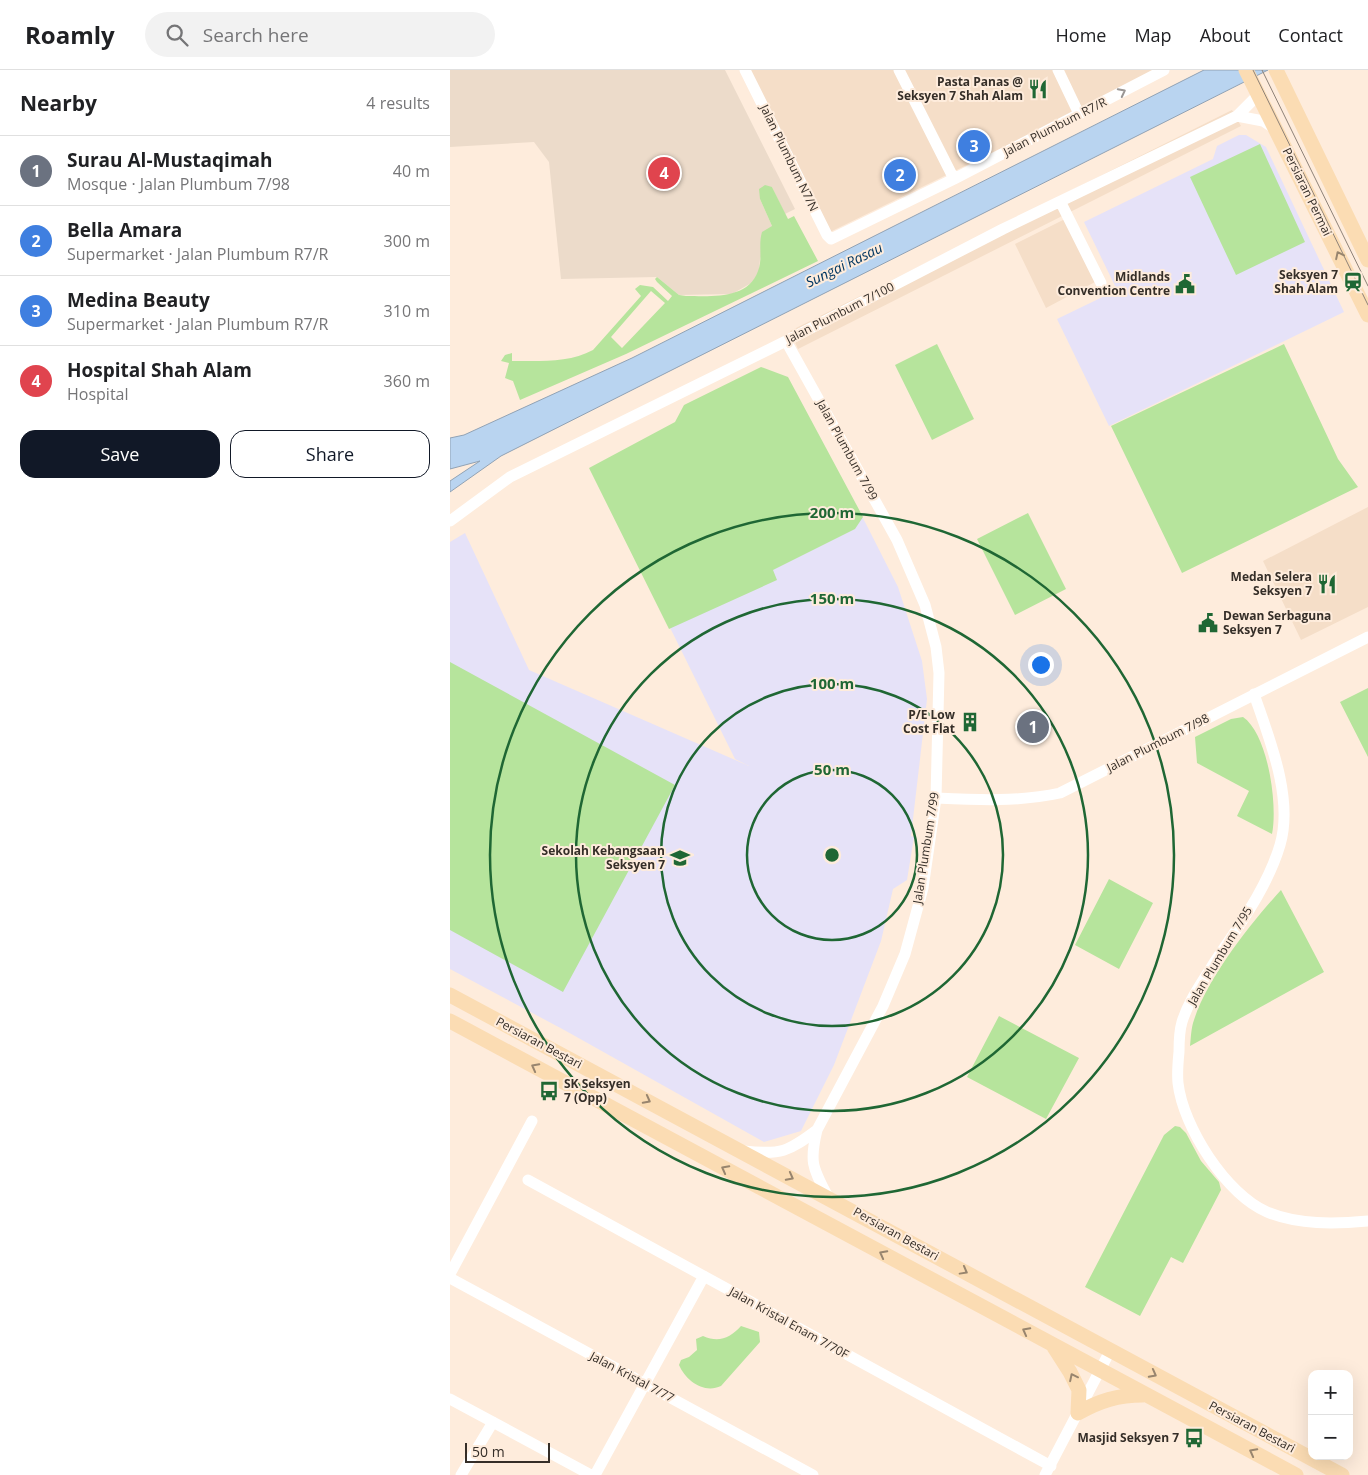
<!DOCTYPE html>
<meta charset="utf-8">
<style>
body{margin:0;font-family:"Open Sans",sans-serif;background:#f2f2f2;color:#202124}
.controls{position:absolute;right:15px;bottom:15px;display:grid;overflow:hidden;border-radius:10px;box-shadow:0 5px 20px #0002}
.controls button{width:45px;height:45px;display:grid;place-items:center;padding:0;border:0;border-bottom:1px solid #e0e0e0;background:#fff;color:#202124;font:25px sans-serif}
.scale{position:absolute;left:15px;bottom:12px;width:85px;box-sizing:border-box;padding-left:5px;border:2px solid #352e28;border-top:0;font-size:14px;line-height:18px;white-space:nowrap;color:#352e28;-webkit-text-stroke:4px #feecdc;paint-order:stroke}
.you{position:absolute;left:590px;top:594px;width:18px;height:18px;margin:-12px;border:4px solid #fff;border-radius:50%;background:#1a73e8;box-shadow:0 0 0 8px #1a73e833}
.badge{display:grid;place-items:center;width:32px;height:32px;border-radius:50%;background:#111827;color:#fff;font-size:16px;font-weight:700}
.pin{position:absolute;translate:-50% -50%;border:2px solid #fff;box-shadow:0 1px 5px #0006}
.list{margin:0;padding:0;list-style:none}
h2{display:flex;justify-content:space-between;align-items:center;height:65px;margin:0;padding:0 20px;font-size:21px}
h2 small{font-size:16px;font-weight:400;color:#757577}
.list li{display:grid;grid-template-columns:32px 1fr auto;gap:15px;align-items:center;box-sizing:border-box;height:70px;padding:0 20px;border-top:1px solid #e0e0e0}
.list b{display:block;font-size:19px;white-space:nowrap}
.list p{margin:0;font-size:16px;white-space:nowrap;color:#757577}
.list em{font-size:16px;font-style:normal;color:#757577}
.actions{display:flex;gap:10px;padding:15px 20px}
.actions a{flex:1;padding:11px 0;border:1px solid #111827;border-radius:15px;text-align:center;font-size:18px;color:#111827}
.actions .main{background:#111827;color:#fff}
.icon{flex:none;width:28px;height:28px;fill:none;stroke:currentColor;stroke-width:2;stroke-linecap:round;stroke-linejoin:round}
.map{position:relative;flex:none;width:918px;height:1405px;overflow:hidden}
header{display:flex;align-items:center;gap:30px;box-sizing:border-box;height:70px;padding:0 25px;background:#fff;border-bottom:1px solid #e0e0e0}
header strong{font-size:24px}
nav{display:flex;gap:28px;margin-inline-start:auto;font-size:18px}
.search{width:350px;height:45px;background:#f2f2f2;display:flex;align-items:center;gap:12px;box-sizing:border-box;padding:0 18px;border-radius:28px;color:#757577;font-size:19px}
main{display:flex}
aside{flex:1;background:#fff}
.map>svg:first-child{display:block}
.built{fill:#f5dec8}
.education{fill:#e6e2f8}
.medical{fill:#ecdbca}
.green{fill:#b6e49c;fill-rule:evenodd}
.water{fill:#b9d4f0;stroke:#91a2b4}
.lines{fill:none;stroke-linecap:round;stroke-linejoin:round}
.minor{stroke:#fff;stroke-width:11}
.major{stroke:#fbdcb3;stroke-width:15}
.tram{stroke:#8e8278;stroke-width:1}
.oneway{stroke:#9a9694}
.oneway2{stroke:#98856e}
.ring{fill:none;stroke:#1f6734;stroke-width:2.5}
.labels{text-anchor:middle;stroke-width:4;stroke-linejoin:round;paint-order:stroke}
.poi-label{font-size:12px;font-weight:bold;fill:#352e28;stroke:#feecdc;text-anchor:end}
.street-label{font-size:12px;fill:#352e28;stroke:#feecdc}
.water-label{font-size:14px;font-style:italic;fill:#003661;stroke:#feecdc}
.centre{fill:#1f6734;stroke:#feecdc;stroke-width:2.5}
.ring-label{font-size:15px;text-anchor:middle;font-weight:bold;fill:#1f6734;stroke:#feecdc;stroke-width:4;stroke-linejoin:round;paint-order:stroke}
</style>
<header>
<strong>Roamly</strong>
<div class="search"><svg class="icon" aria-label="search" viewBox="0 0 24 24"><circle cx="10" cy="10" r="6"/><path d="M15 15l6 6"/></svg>Search here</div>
<nav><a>Home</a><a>Map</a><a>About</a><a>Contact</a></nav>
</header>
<main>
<aside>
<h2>Nearby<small>4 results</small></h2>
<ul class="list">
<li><span class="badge" style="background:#6b7280">1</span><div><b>Surau Al-Mustaqimah</b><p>Mosque · Jalan Plumbum 7/98</p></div><em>40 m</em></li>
<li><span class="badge" style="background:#3f7fe0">2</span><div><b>Bella Amara</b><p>Supermarket · Jalan Plumbum R7/R</p></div><em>300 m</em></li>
<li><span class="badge" style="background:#3f7fe0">3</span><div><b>Medina Beauty</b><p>Supermarket · Jalan Plumbum R7/R</p></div><em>310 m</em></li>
<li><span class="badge" style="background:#e0444e">4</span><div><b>Hospital Shah Alam</b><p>Hospital</p></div><em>360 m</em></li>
</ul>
<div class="actions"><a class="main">Save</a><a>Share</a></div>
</aside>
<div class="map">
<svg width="918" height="1405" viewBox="0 0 918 1405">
<rect width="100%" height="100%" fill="#feecdc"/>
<path class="built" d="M300 0H706L617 46 380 162Z
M782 40 791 56 348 279 340 261Z
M615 149 645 212 596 238 565 174Z
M918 437V537L851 570 813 491Z"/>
<path class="education" d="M789 65H796L816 77 894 242 659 356 607 249 667 220 634 152 763 89 767 76Z
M333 308 415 452 448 517 472 591 477 629 461 766 464 767 457 810 443 819 431 871 384 995 351 1061 314 1072 116 961 0 899V472L15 463 79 600 299 696 285 689 141 398Z"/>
<path class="medical" d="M0 0H275L345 139 335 144 322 117 310 129 322 156 310 189 309 201 303 212 282 224 229 225 207 207 111 209 99 92 84 72 0 77Z"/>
<path class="green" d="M810 74 855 172 786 205 740 107Z
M315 115 322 117 338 149 344 146 368 191 176 284 70 330 63 311 55 308 59 293 51 291 55 285 62 283V291C89 291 119 293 143 280L191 226 185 219 190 215 203 217 218 231 222 226 207 212 205 209 207 207 229 225 236 226C260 226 298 230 308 201 313 189 308 175 312 162L322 156 310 129 309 119ZM201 221 215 233 172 278 161 267Z
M487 274 524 349 482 370 445 295Z
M834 274 888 389 908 417 732 503 661 356Z
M311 297 338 307 413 447 405 459 323 500 327 510 219 559 139 398 225 352 234 335Z
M578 443 616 519 565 545 527 469Z
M0 592 225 715 113 922 0 860Z
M918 618V687L890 632Z
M793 647C818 664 828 735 822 764L787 746 799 721 747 693 745 667 781 649Z
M659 809 703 833 669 899 625 875Z
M831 820 874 902 740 976C741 968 741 958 744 950 758 907 801 853 831 820Z
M549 946 629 988 596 1049 517 1007Z
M725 1056 730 1057 736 1063 751 1091 769 1112 771 1120 733 1193 721 1187 690 1246 635 1217 714 1065Z
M291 1256 309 1262 310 1272 271 1316C254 1324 236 1311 229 1295L231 1290 239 1287 247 1280 246 1269 253 1266C269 1273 280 1268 291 1256Z"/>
<path class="water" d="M754 0H818L51 386 0 422V411L30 391 0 399V368L14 365 182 288Z"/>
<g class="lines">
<path class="minor" d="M295 0 377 165 381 169 504 109 714 0
M449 0 504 109
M608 0 629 44
M787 46 813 51 825 59
M611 133 651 213
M336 271 447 470 475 535 486 577 489 603 486 728 473 818 455 884 433 936 367 1060C359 1093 363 1098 378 1127
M0 451 60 407 336 271 553 159 787 46 808 25
M804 624C819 668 844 728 830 775 817 819 787 858 762 896 751 914 738 932 732 952 729 962 729 973 729 982 728 992 727 1003 728 1013 733 1057 776 1124 817 1142 848 1155 885 1154 918 1151
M486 728C528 730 569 732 610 723L918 567
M294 1081C331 1085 338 1082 367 1060
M78 1110 601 1396
M0 1204 82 1051
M0 1208 363 1405
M0 1329 141 1405
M11 1405 43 1352
M145 1405 254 1206
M595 1405 660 1281"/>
<path class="major" d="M796 0 918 245
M826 0 918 190
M0 925 892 1405
M0 951 846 1405
M604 1277 620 1302 629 1320 628 1343
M628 1343C649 1331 668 1325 693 1325"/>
<path class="tram" d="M803 0 918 235
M812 0 918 216"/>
</g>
<defs><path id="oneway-chevron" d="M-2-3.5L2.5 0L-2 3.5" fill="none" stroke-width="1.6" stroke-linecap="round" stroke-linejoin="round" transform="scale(1.25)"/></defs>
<use class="oneway" href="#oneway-chevron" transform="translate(672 22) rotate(-27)"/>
<g class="oneway2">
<use href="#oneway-chevron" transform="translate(889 185) rotate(-116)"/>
<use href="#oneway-chevron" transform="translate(85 997) rotate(-152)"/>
<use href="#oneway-chevron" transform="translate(197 1030) rotate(28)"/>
<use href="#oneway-chevron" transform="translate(275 1099) rotate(-152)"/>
<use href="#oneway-chevron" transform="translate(340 1107) rotate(28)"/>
<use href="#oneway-chevron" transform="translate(433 1184) rotate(-152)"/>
<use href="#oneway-chevron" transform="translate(514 1201) rotate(29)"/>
<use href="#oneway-chevron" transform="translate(576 1261) rotate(-152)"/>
<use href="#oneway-chevron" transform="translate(703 1304) rotate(28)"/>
<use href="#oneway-chevron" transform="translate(623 1307) rotate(-116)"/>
<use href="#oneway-chevron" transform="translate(803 1382) rotate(-152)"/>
</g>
<g class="ring">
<circle cx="382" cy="785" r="85"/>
<circle cx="382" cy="785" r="171"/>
<circle cx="382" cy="785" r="256"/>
<circle cx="382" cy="785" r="342"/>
</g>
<defs>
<symbol id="restaurant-bare" viewBox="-9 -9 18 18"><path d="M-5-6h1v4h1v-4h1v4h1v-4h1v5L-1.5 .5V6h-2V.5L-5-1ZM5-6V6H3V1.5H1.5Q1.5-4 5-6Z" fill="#1f6734" stroke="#feecdc" stroke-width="2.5" paint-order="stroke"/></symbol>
<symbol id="station-bare" viewBox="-9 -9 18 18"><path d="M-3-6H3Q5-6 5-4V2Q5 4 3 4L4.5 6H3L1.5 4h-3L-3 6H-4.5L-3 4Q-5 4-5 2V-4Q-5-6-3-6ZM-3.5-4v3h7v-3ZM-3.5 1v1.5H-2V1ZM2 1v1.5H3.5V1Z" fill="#1f6734" stroke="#feecdc" stroke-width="2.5" paint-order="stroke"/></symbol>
<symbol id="civic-bare" viewBox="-9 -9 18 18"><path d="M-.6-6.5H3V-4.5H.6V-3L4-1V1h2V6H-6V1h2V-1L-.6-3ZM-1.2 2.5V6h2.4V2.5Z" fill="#1f6734" stroke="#feecdc" stroke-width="2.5" paint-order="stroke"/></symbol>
<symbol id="building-bare" viewBox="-9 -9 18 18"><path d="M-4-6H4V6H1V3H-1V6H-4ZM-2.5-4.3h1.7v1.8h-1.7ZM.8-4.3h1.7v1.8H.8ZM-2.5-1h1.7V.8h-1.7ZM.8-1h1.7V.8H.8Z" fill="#1f6734" stroke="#feecdc" stroke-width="2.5" paint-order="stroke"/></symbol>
<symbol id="school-bare" viewBox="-9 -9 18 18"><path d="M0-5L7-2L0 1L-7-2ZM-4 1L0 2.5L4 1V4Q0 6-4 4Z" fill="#1f6734" stroke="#feecdc" stroke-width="2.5" paint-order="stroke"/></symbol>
<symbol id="bus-bare" viewBox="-9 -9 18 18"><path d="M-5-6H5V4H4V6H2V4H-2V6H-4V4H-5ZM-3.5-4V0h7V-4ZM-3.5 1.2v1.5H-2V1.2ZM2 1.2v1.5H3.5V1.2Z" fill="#1f6734" stroke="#feecdc" stroke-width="2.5" paint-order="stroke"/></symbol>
</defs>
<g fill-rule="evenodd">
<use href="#restaurant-bare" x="574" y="5" width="28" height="28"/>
<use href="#station-bare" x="889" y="198" width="28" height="28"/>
<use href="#civic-bare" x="721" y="200" width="28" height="28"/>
<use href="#restaurant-bare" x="863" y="500" width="28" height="28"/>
<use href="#civic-bare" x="744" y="539" width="28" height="28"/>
<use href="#building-bare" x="506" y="638" width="28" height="28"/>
<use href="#school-bare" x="216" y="774" width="28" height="28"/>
<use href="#bus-bare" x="85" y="1007" width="28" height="28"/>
<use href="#bus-bare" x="730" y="1354" width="28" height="28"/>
</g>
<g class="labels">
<g class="poi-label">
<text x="573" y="16">Pasta Panas @<tspan x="573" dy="14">Seksyen 7 Shah Alam</tspan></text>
<text x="888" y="209">Seksyen 7<tspan x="888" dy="14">Shah Alam</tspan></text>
<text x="720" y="211">Midlands<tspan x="720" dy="14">Convention Centre</tspan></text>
<text x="862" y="511">Medan Selera<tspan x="862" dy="14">Seksyen 7</tspan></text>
<text x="773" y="550" text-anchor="start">Dewan Serbaguna<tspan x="773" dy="14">Seksyen 7</tspan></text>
<text x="505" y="649">P/E Low<tspan x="505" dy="14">Cost Flat</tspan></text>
<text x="215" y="785">Sekolah Kebangsaan<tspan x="215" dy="14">Seksyen 7</tspan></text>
<text x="114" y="1018" text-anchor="start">SK Seksyen<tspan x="114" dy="14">7 (Opp)</tspan></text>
<text x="729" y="1372">Masjid Seksyen 7</text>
</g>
<g class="street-label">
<text transform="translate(605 57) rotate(-27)" y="4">Jalan Plumbum R7/R</text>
<text transform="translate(339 88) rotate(64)" y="4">Jalan Plumbum N7/N</text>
<text transform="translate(857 122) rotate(64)" y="4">Persiaran Permai</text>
<text transform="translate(390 243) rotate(-27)" y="4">Jalan Plumbum 7/100</text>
<text transform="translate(397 380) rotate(61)" y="4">Jalan Plumbum 7/99</text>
<text transform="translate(708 673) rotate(-27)" y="4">Jalan Plumbum 7/98</text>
<text transform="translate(476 778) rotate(-81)" y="4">Jalan Plumbum 7/99</text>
<text transform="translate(770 886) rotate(-59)" y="4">Jalan Plumbum 7/95</text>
<text transform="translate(89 973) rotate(28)" y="4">Persiaran Bestari</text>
<text transform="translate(446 1164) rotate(29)" y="4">Persiaran Bestari</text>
<text transform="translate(339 1253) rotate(29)" y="4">Jalan Kristal Enam 7/70F</text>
<text transform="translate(182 1307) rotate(28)" y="4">Jalan Kristal 7/77</text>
<text transform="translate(802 1357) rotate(28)" y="4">Persiaran Bestari</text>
</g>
<g class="water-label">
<text transform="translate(394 195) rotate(-26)" y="5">Sungai Rasau</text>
</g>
</g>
<circle cx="382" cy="785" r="8" class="centre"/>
<g class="ring-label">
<text x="382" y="448">200 m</text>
<text x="382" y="534">150 m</text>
<text x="382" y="619">100 m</text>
<text x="382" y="705">50 m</text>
</g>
</svg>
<div class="controls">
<button>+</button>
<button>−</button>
</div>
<div class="scale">50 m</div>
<div class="you"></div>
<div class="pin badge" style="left:583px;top:657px;background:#6b7280">1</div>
<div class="pin badge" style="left:450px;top:105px;background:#3f7fe0">2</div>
<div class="pin badge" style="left:524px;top:76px;background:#3f7fe0">3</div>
<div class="pin badge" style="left:214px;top:103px;background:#e0444e">4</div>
</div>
</main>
